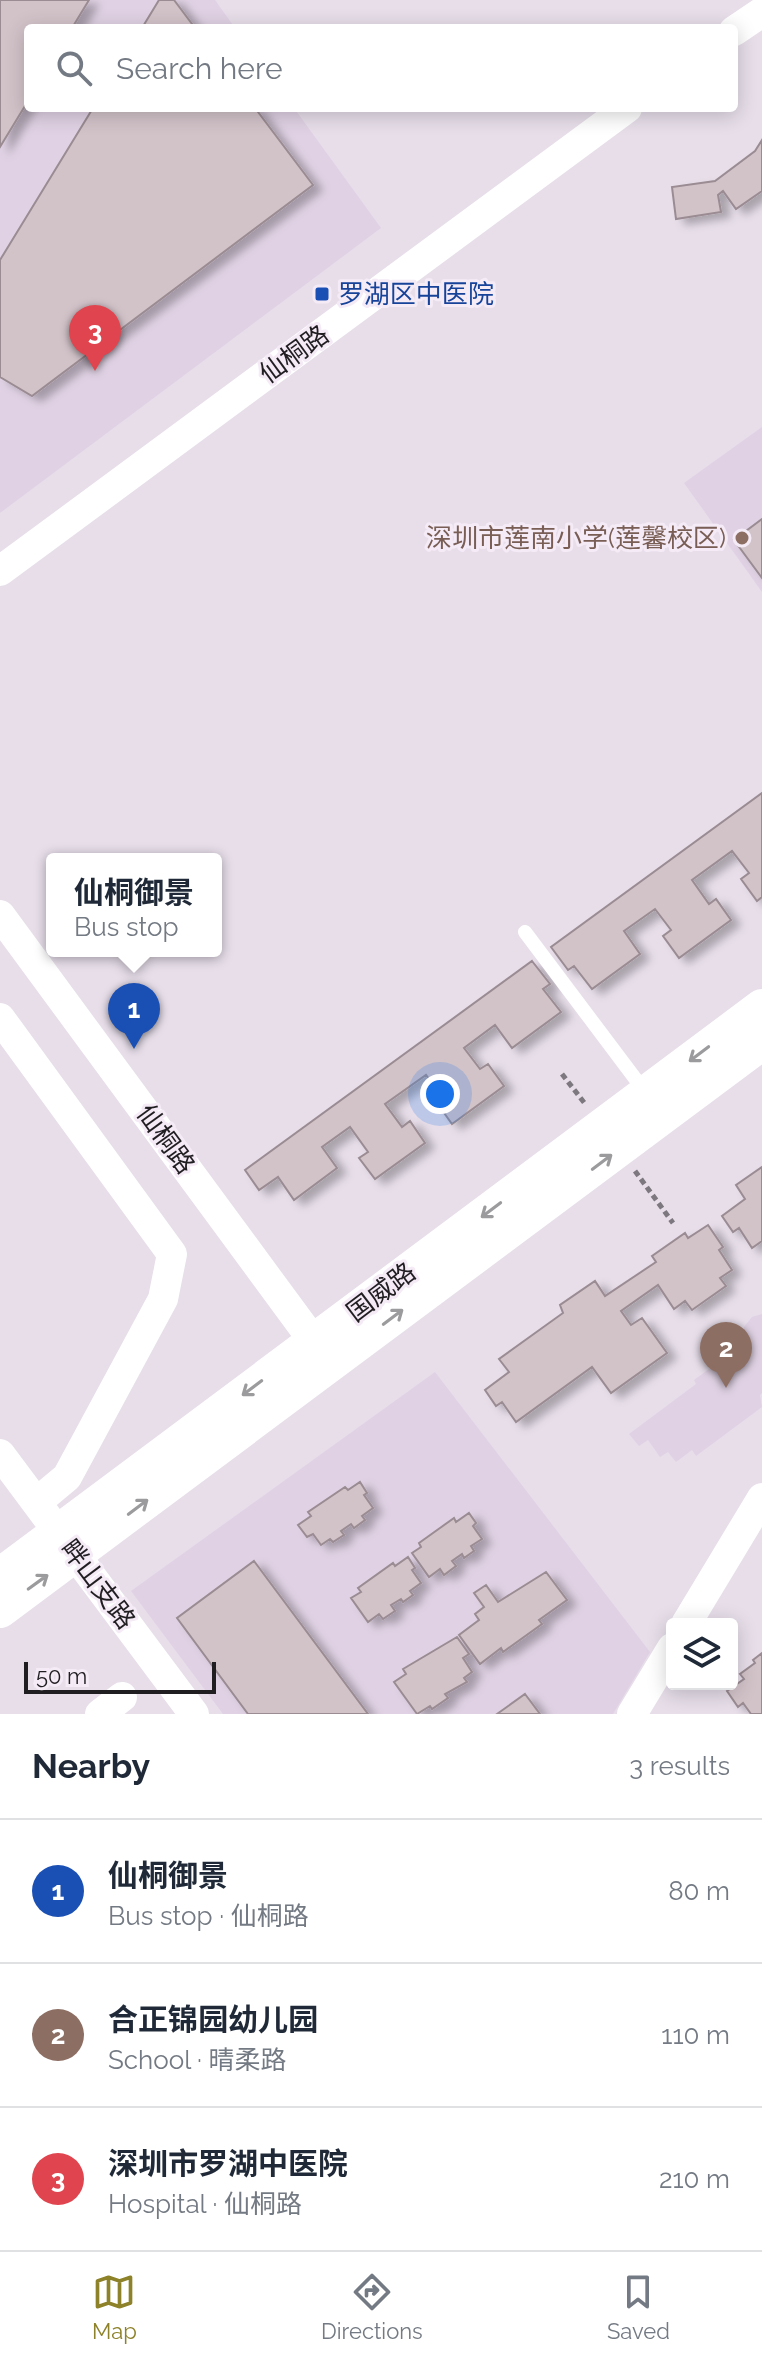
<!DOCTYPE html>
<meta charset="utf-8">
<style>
body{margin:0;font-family:Raleway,"Noto Sans SC",sans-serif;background:#f6f6f7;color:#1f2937}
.controls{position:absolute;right:24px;bottom:24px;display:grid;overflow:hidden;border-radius:8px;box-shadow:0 4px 20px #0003}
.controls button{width:72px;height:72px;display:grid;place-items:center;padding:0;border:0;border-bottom:2px solid #e0e1e3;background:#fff;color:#1f2937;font:40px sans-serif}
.scale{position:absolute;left:24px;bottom:20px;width:192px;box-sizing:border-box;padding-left:8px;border:4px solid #211e22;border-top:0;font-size:22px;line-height:28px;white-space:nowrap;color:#211e22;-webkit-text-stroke:6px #f5ebf7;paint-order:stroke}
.you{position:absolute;left:440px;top:1094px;width:28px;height:28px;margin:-20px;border:6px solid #fff;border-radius:50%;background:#1a73e8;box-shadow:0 0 0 12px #1a73e833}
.badge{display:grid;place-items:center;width:52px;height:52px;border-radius:50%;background:#8d8129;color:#fff;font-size:26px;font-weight:700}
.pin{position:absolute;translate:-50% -66px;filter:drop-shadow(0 2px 4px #0008)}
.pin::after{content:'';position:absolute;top:42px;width:28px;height:24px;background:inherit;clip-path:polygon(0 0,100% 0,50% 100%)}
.popup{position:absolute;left:46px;top:853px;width:176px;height:104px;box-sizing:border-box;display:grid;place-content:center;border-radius:8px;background:#fff;filter:drop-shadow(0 2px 6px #0005);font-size:26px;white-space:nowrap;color:#747a83}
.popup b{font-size:30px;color:#1f2937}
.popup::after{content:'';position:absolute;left:50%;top:100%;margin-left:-16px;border:16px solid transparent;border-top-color:#fff}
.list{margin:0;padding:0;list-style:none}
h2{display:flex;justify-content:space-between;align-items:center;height:104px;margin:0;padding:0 32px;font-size:34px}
h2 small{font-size:26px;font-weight:400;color:#747a83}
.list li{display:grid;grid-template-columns:52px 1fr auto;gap:24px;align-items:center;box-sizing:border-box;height:144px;padding:0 32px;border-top:2px solid #e0e1e3}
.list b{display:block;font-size:30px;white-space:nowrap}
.list p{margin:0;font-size:26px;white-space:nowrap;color:#747a83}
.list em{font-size:26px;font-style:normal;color:#747a83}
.icon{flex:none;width:44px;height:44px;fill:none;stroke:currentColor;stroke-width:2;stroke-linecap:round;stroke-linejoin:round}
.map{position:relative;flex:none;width:762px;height:1714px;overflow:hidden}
.search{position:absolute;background:#fff;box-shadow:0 4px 20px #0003;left:24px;right:24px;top:24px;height:88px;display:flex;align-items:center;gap:20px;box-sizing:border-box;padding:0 28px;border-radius:8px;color:#747a83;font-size:30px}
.sheet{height:536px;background:#fff}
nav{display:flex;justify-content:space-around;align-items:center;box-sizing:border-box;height:112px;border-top:2px solid #e0e1e3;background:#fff;font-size:22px;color:#747a83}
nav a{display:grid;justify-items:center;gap:4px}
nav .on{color:#8d8129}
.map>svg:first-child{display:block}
.built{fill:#e0d2e4}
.building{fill:#d2c3c9;stroke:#9a8c92;stroke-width:2;filter:url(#shadow)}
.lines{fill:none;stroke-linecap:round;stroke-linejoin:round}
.path{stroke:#7d777f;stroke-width:5;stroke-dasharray:6 4;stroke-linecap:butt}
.service{stroke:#fff;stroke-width:14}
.minor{stroke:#fff;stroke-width:30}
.tertiary{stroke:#fff;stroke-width:36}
.oneway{stroke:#9b9a9c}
.transit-dot{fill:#1a4fb4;stroke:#f5ebf7;stroke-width:3}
.education-dot{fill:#8d6e63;stroke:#f5ebf7;stroke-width:3}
.labels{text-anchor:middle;stroke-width:6;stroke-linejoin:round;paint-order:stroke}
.transit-label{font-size:26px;fill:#164399;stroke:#f5ebf7;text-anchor:start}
.street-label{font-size:26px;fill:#211e22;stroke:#f5ebf7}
.education-label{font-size:26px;fill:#785e54;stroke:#f5ebf7;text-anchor:end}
</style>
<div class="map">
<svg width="762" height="1714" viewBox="0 0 762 1714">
<defs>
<filter id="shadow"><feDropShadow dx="9" dy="5" stdDeviation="4" flood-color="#0004"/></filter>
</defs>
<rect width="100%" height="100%" fill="#e7deea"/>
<path class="built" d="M0 0H215L235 28H28V108H294L381 228 0 513Z
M762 427V592L684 483Z
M762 1314V1393L760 1395 762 1407 696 1456 692 1450 676 1462 668 1452 660 1457 648 1440 639 1446 629 1434 696 1384 694 1380 728 1355 731 1359 749 1346 745 1338 744 1327 752 1317Z
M435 1372 650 1652 613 1714H223L131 1591Z"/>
<path class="building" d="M0 0H89L72 28H28V101L0 147Z
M159 0H174L195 28H142Z
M93 108H255L313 185 32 396 0 377V260Z
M762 140V191L736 209 723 191 718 195 721 212 676 219 672 187 715 181 755 151Z
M762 519V578L734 540Z
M762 793V897L757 901 741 879 749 873 732 851 692 880 709 904 716 899 731 920 679 958 663 936 671 930 655 909 624 931 640 954 592 989 574 966 568 970 551 947Z
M532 961 550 984 543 989 561 1012 512 1048 495 1025 464 1048 480 1069 488 1064 504 1086 452 1124 437 1103 443 1098 426 1075 385 1104 402 1127 410 1121 425 1143 375 1179 359 1158 368 1152 350 1127 322 1147 337 1168 294 1200 278 1177 259 1190 245 1170Z
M762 1167V1241L752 1248 739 1228 733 1232 722 1216 745 1199 736 1185Z
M708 1225 723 1247 719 1250 732 1270 720 1278 726 1286 692 1310 685 1301 674 1309 658 1285 621 1311 631 1325 642 1318 667 1353 611 1393 592 1367 516 1422 502 1402 496 1406 485 1390 509 1372 499 1359 563 1313 560 1305 595 1281 605 1296 656 1262 652 1256 685 1233 688 1238Z
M360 1482 367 1493 364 1495 373 1508 362 1516 365 1520 354 1528 351 1524 341 1531 344 1535 333 1542 330 1539 321 1545 313 1534 307 1537 298 1525 311 1516 308 1512 345 1487 348 1490Z
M469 1513 476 1523 473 1526 482 1539 471 1546 474 1551 464 1558 462 1554 452 1561 456 1566 444 1575 440 1569 429 1577 412 1553 421 1547 419 1543 454 1518 456 1522Z
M408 1557 415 1568 412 1570 421 1583 410 1591 413 1595 403 1602 401 1599 391 1605 395 1611 383 1619 379 1614 368 1622 351 1598 361 1592 358 1588 393 1563 395 1566Z
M254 1561 368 1714H248L177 1618Z
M546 1572 567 1600 539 1620 542 1624 503 1652 501 1648 480 1664 459 1635 479 1620 475 1614 484 1607 474 1593 486 1585 498 1602Z
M457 1637 469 1654 463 1658 472 1672 464 1678 467 1682 445 1694 448 1698 432 1709 430 1706 417 1714 394 1682 406 1674 403 1669Z
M762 1653V1714H751L743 1703 738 1707 727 1691 744 1679 740 1674 755 1663 753 1660Z
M525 1694 540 1714H497Z"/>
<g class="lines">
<path class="path" d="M562 1074 586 1105
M635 1171 673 1223"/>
<path class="service" d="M525 932 646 1093"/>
<path class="minor" d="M734 31 762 12
M0 571 627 108
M0 915 326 1358
M0 1018 172 1254 163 1299 67 1477 37 1502
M0 1454 194 1714
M686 1624 762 1498
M100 1714 122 1697
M632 1714 672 1648"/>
<path class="tertiary" d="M0 1576 762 1007
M0 1610 762 1042"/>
</g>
<defs><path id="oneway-shaft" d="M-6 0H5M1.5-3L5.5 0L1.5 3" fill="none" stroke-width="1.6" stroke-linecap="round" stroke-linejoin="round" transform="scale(2)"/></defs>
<g class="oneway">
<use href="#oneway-shaft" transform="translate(699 1054) rotate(143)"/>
<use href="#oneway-shaft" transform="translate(602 1162) rotate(-37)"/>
<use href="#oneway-shaft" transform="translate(491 1210) rotate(143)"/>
<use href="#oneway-shaft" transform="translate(393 1317) rotate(-37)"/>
<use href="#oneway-shaft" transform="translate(252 1388) rotate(143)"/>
<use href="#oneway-shaft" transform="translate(138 1507) rotate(-37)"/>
<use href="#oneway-shaft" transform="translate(38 1582) rotate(-36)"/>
</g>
<rect class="transit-dot" x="314" y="286" width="16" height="16" rx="4"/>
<circle class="education-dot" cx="742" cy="538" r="8"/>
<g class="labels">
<g class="transit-label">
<text x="338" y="303">罗湖区中医院</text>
</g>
<g class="street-label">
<text transform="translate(294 354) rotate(-36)" y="9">仙桐路</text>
<text transform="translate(166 1139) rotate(54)" y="9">仙桐路</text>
<text transform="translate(381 1292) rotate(-37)" y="9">国威路</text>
<text transform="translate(98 1584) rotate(53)" y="9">畔山支路</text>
</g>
<g class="education-label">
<text x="726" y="547">深圳市莲南小学(莲馨校区)</text>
</g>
</g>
</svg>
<div class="controls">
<button><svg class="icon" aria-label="layers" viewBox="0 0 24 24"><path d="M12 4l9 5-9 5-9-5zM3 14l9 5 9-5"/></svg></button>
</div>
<div class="scale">50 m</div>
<div class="you"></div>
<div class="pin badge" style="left:134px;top:1049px;background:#1a4fb4">1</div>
<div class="popup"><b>仙桐御景</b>Bus stop</div>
<div class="pin badge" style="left:726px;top:1388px;background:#8d6e63">2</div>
<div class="pin badge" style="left:95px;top:371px;background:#e0444e">3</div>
<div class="search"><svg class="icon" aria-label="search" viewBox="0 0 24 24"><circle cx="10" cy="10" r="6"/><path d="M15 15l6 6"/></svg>Search here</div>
</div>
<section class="sheet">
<h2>Nearby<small>3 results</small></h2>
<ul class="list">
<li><span class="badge" style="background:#1a4fb4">1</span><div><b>仙桐御景</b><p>Bus stop · 仙桐路</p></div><em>80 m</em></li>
<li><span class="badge" style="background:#8d6e63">2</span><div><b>合正锦园幼儿园</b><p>School · 晴柔路</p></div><em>110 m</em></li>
<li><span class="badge" style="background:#e0444e">3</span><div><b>深圳市罗湖中医院</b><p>Hospital · 仙桐路</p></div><em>210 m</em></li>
</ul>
</section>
<nav>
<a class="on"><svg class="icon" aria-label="map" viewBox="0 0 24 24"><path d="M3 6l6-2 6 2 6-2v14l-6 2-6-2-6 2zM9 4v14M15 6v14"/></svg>Map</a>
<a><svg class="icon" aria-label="directions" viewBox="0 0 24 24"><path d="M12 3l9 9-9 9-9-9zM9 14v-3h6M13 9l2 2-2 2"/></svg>Directions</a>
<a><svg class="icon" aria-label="saved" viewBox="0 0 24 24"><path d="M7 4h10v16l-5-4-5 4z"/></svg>Saved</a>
</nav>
